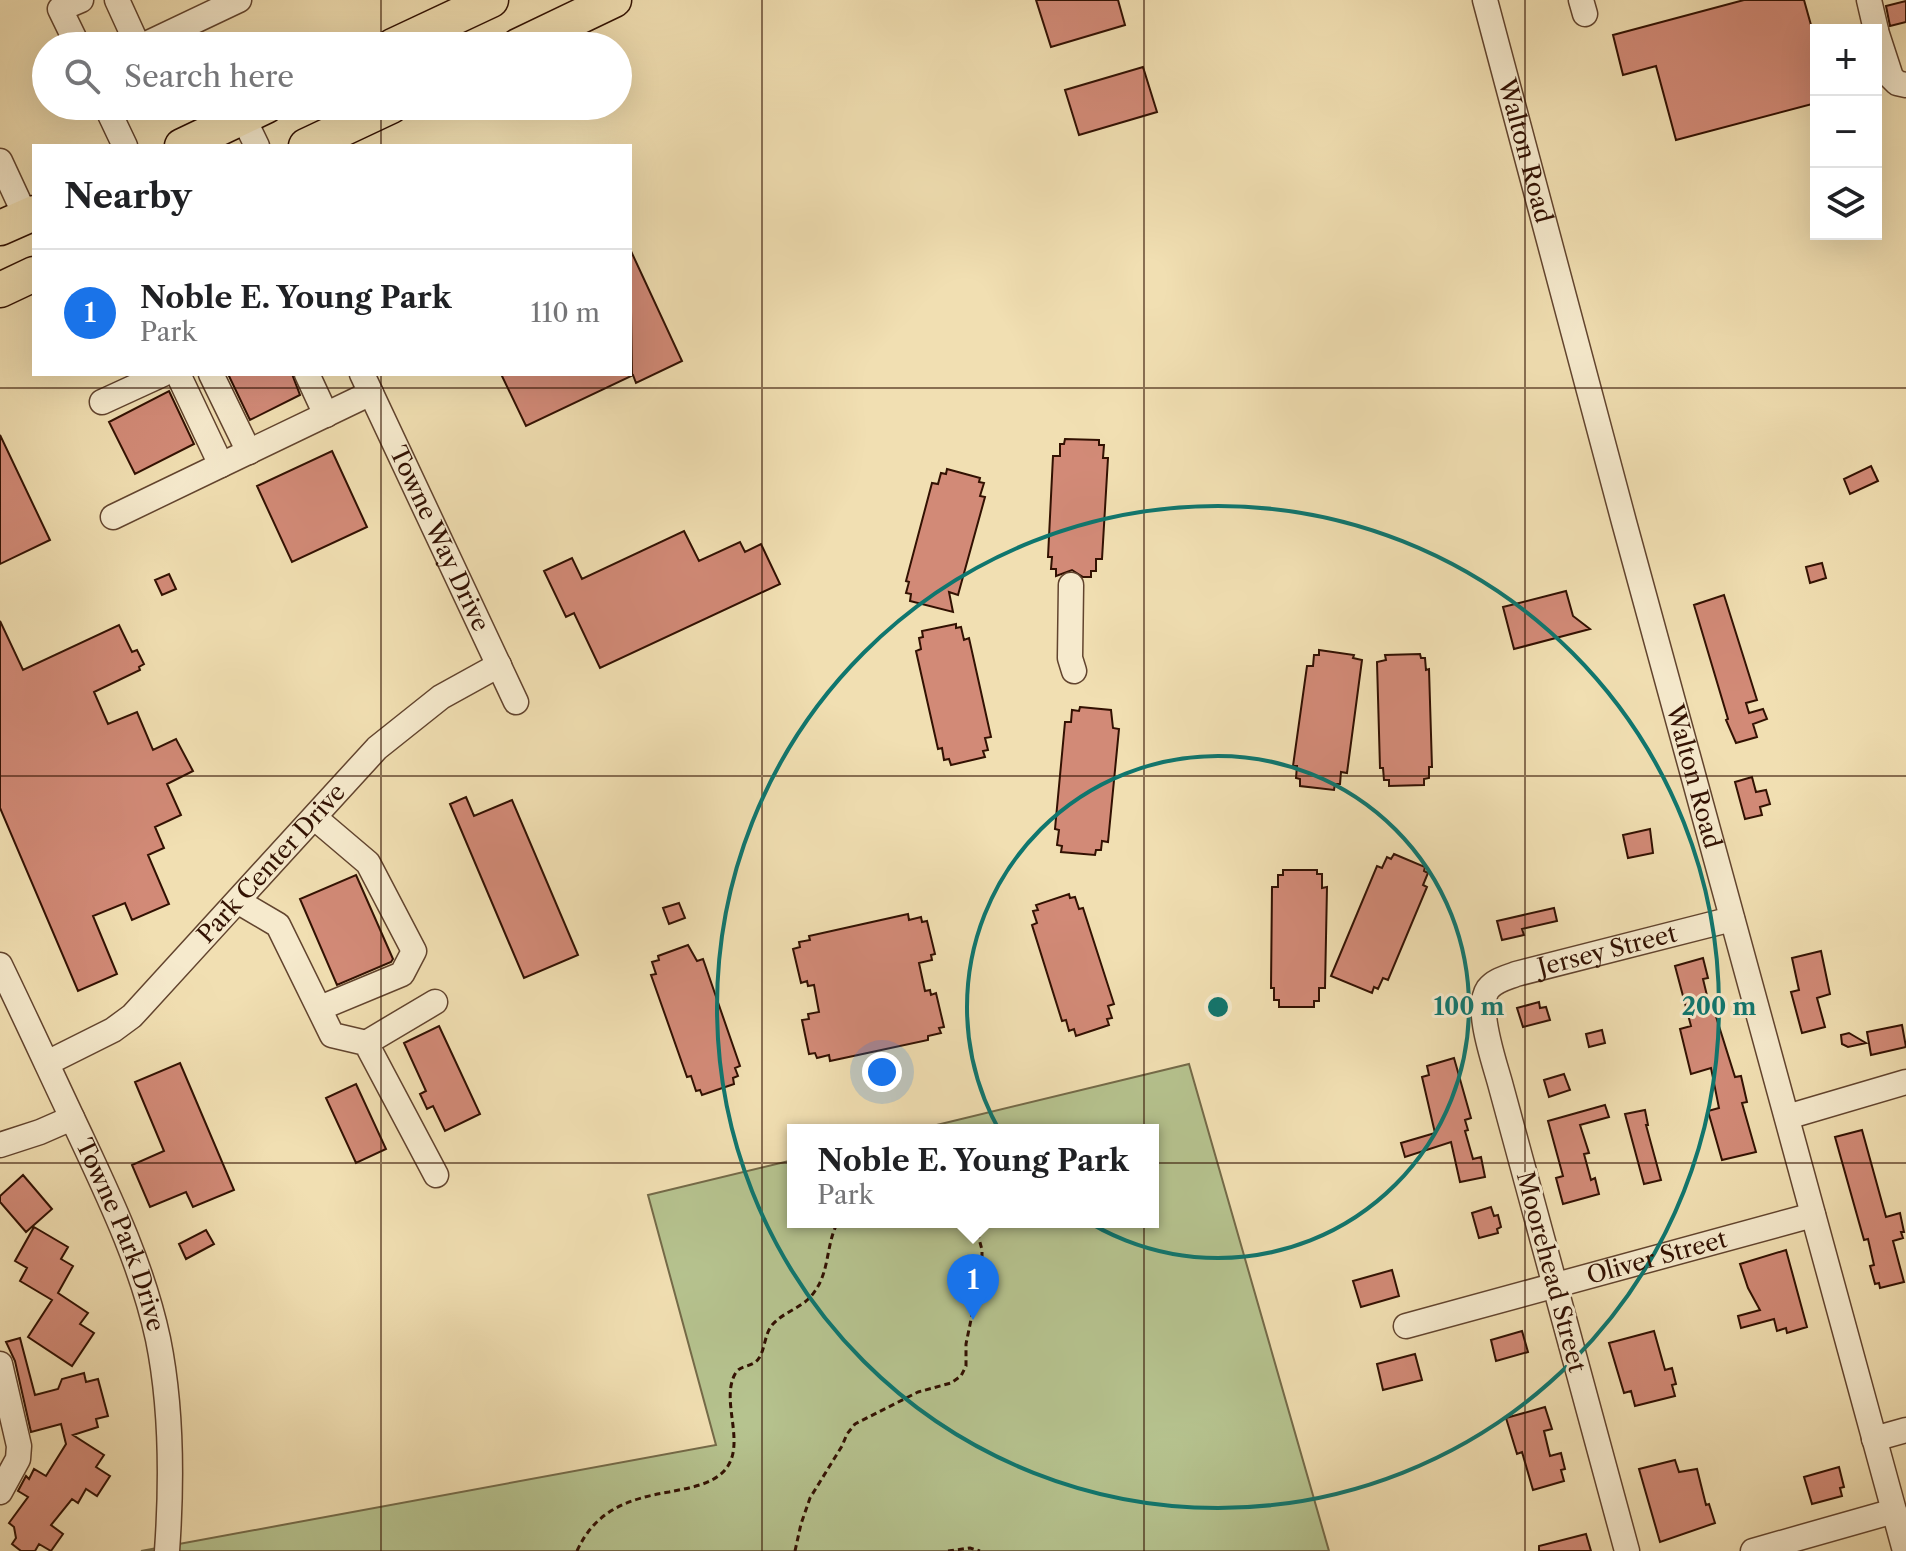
<!DOCTYPE html>
<meta charset="utf-8">
<style>
body{margin:0;font-family:"Libre Caslon Text",serif;background:#f6f6f6;color:#202124}
.controls{position:absolute;right:24px;top:24px;display:grid;overflow:hidden;border-radius:0px;box-shadow:0 8px 32px #0002}
.controls button{width:72px;height:72px;display:grid;place-items:center;padding:0;border:0;border-bottom:2px solid #e0e0e0;background:#fff;color:#202124;font:40px sans-serif}
.you{position:absolute;left:882px;top:1072px;width:28px;height:28px;margin:-20px;border:6px solid #fff;border-radius:50%;background:#1a73e8;box-shadow:0 0 0 12px #1a73e833}
.badge{display:grid;place-items:center;width:52px;height:52px;border-radius:50%;background:#1a73e8;color:#fff;font-size:26px;font-weight:700}
.pin{position:absolute;translate:-50% -66px;filter:drop-shadow(0 2px 4px #0008)}
.pin::after{content:'';position:absolute;top:42px;width:28px;height:24px;background:inherit;clip-path:polygon(0 0,100% 0,50% 100%)}
.popup{position:absolute;left:787px;top:1124px;width:372px;height:104px;box-sizing:border-box;display:grid;place-content:center;border-radius:0px;background:#fff;filter:drop-shadow(0 2px 6px #0005);font-size:26px;white-space:nowrap;color:#757577}
.popup b{font-size:30px;color:#202124}
.popup::after{content:'';position:absolute;left:50%;top:100%;margin-left:-16px;border:16px solid transparent;border-top-color:#fff}
.list{margin:0;padding:0;list-style:none}
h2{display:flex;justify-content:space-between;align-items:center;height:104px;margin:0;padding:0 32px;font-size:34px}
h2 small{font-size:26px;font-weight:400;color:#757577}
.list li{display:grid;grid-template-columns:52px 1fr auto;gap:24px;align-items:center;box-sizing:border-box;height:128px;padding:0 32px;border-top:2px solid #e0e0e0}
.list b{display:block;font-size:30px;white-space:nowrap}
.list p{margin:0;font-size:26px;white-space:nowrap;color:#757577}
.list em{font-size:26px;font-style:normal;color:#757577}
.icon{flex:none;width:44px;height:44px;fill:none;stroke:currentColor;stroke-width:2;stroke-linecap:round;stroke-linejoin:round}
.map{position:relative;flex:none;width:1906px;height:1551px;overflow:hidden}
.search{position:absolute;background:#fff;box-shadow:0 8px 32px #0002;left:32px;top:32px;width:600px;height:88px;display:flex;align-items:center;gap:20px;box-sizing:border-box;padding:0 28px;border-radius:44px;color:#757577;font-size:30px}
.panel{position:absolute;background:#fff;box-shadow:0 8px 32px #0002;left:32px;top:144px;width:600px;height:232px;border-radius:0px}
.map>svg:first-child{display:block}
.green{fill:#b6c38f;stroke:#746a48;stroke-width:2}
.building{fill:#d28a77;stroke:#321102;stroke-width:2}
.lines{fill:none;stroke-linecap:round;stroke-linejoin:round}
.minor-casing{stroke:#62442e;stroke-width:27}
.highway-casing{stroke:#321102;stroke-width:37}
.path{stroke:#321102;stroke-width:3;stroke-dasharray:6 4;stroke-linecap:butt}
.minor{stroke:#f6eacd;stroke-width:24}
.highway{stroke:#f1dfb2;stroke-width:34}
.grid{fill:none;stroke:#321102;stroke-width:2;stroke-opacity:0.55}
.ring{fill:none;stroke:#0f766e;stroke-width:4}
.labels{text-anchor:middle;stroke-width:6;stroke-linejoin:round;paint-order:stroke}
.street-label{font-size:24px;fill:#321102;stroke:#f6eacd}
.centre{fill:#0f766e;stroke:#f6eacd;stroke-width:4}
.ring-label{font-size:24px;text-anchor:middle;font-weight:bold;fill:#0f766e;stroke:#f6eacd;stroke-width:6;stroke-linejoin:round;paint-order:stroke}
</style>
<div class="map">
<svg width="1906" height="1551" viewBox="0 0 1906 1551">
<rect width="100%" height="100%" fill="#f1dfb2"/>
<filter id="stains"><feTurbulence type="fractalNoise" baseFrequency=".0025" numOctaves="4"/><feColorMatrix values="0 0 0 0 .2 0 0 0 0 .09 0 0 0 0 .02 0 0 0 .5 -.17"/></filter>
<radialGradient id="worn" r=".72"><stop offset=".6" stop-color="#630" stop-opacity="0"/><stop offset="1" stop-color="#630" stop-opacity=".3"/></radialGradient>
<path class="green" d="M1189 1064 1329 1551H141L716 1445 648 1195 793 1160V1222H1153V1130H916Z"/>
<path class="building" d="M1036 0H1118L1125 25 1051 47Z
M1744 0H1804L1816 43V103L1676 140 1656 66 1623 75 1613 35Z
M1906 1V22L1890 26 1886 6Z
M1143 67 1157 112 1079 135 1065 90Z
M630 249 682 361 636 383 633 375 526 426 501 374H632Z
M228 374H292L300 395 250 420Z
M169 391 194 444 135 474 109 422Z
M0 435 50 540 0 564Z
M1065 439 1099 440V445H1104L1103 458H1108L1102 559H1096V571H1091V577H1083L1072 570 1056 576V569H1051L1052 557H1048L1053 456H1060V444H1064Z
M332 451 367 527 292 562 257 486Z
M1871 466 1878 481 1850 494 1844 479Z
M947 469 980 478 979 482 984 483 980 496 985 497 958 595 949 592 953 612 910 601 911 594 906 593 909 582 906 581 932 483 938 484 941 473 946 474Z
M684 531 699 561 740 542 745 552 761 544 780 584 600 668 574 613 566 617 544 571 572 558 582 579Z
M1822 563 1826 578 1810 583 1806 567Z
M169 574 176 589 162 595 155 580Z
M1566 591 1573 616 1590 629 1514 649 1503 607Z
M1724 595 1757 700 1746 703 1749 713 1763 709 1767 719 1753 724 1757 737 1736 743 1726 720 1728 719 1694 605Z
M0 621 23 670 119 625 132 652 137 650 144 664 139 667 140 670 94 692 108 724 137 712 153 750 176 739 193 771 167 784 181 815 155 827 164 848 148 855 169 904 132 920 125 903 93 916 117 974 78 991 0 808Z
M956 624V628L961 627 964 640 969 638 991 737 985 738 988 750 983 751 985 757 951 765 949 759 944 760 942 748 938 749 916 651 921 649 919 638 923 637 922 631Z
M1319 650 1354 655 1353 658 1362 660 1347 773 1341 772 1340 784H1335L1334 790 1300 786V779L1296 778 1297 766H1293L1307 666H1313L1314 655H1319Z
M1420 654 1421 658H1425L1426 670 1429 669 1432 767H1429V778L1424 779V785L1389 786V780H1384L1383 768H1380L1377 662 1386 660 1385 655Z
M1080 707 1111 710 1113 728 1119 729 1108 842 1102 841 1101 850H1096L1095 855 1061 852 1062 846 1057 845 1059 830 1055 829 1065 722H1071L1072 710 1079 711Z
M1752 777 1756 792 1766 790 1770 804 1760 807 1762 815 1745 819 1735 782Z
M466 797 474 816 512 800 578 955 524 978 450 804Z
M1650 829 1653 853 1628 858 1623 835Z
M1394 854 1425 867 1424 871 1428 873 1423 885 1427 887 1388 980 1383 978 1378 989 1374 987 1372 993 1331 976 1377 866 1382 868 1387 857 1391 859Z
M1283 870H1317V874H1322V888L1327 887 1325 988H1319V1001H1314V1007H1279V1000H1274V988H1271L1272 887H1278V875H1283Z
M356 875 393 959 391 962 337 985 300 899Z
M1069 894 1070 898 1075 897 1079 909 1083 908 1114 1004 1108 1006 1112 1018 1107 1019 1109 1025 1076 1036 1074 1029 1069 1031 1066 1020 1062 1021 1032 925 1037 923 1033 911 1038 910 1036 905Z
M679 903 685 918 669 924 663 908Z
M1554 908 1557 921 1522 929 1524 935 1502 940 1497 921Z
M908 914 909 920 921 917 922 922 927 921 935 954 931 955 932 960 919 963 925 991 930 990 931 995 936 993 944 1027 939 1028 941 1033 928 1036V1040L830 1061 829 1055 817 1058 815 1053 809 1054 802 1020 809 1019 808 1014 819 1012 814 985 808 986 807 981 801 983 793 949 800 947 799 942 810 940 809 936Z
M688 945 697 961 703 959 740 1066 735 1068 738 1076 733 1078 734 1084 702 1095 700 1090 696 1091 691 1076 687 1077 651 975 656 974 652 962 659 960 658 956Z
M1821 951 1830 994 1817 998 1825 1027 1802 1033 1791 992 1799 990 1792 958Z
M1703 958 1708 978 1703 979 1710 1008 1713 1007 1735 1077 1741 1076 1747 1102 1742 1103 1756 1152 1722 1160 1708 1111 1719 1108 1711 1068 1691 1074 1680 1029 1691 1026 1675 966Z
M1539 1002 1540 1008 1546 1007 1550 1020 1523 1027 1517 1008Z
M1902 1025 1906 1047 1871 1055 1867 1032Z
M439 1026 480 1114 445 1131 433 1106 427 1109 420 1094 426 1091 404 1043Z
M1602 1030 1605 1043 1589 1047 1586 1034Z
M1849 1033 1866 1043 1848 1047 1842 1044 1841 1035Z
M1454 1058 1471 1118 1465 1120 1468 1130 1465 1131 1473 1159 1481 1157 1485 1177 1460 1182 1451 1142 1405 1157 1401 1143 1435 1133 1422 1077 1429 1075 1427 1066Z
M180 1063 234 1190 193 1207 186 1192 150 1207 132 1165 164 1151 135 1082Z
M1564 1074 1570 1090 1549 1097 1544 1080Z
M356 1084 386 1149 356 1163 326 1098Z
M1605 1105 1609 1117 1580 1125 1589 1153 1584 1154 1591 1180 1595 1178 1599 1194 1563 1204 1556 1178 1563 1176 1548 1121Z
M1645 1110 1648 1125H1646L1661 1180 1644 1184 1625 1114Z
M1862 1130 1886 1217 1900 1213 1904 1232H1901L1903 1238 1893 1241 1904 1282 1880 1288 1879 1283 1875 1284 1870 1266 1874 1265 1868 1239 1864 1240 1835 1137Z
M23 1175 52 1209 26 1232 0 1202V1196Z
M1491 1207 1494 1216 1498 1215 1501 1227 1497 1229 1498 1233 1479 1238 1472 1213Z
M34 1227 68 1247 61 1259 73 1266 58 1293 88 1313 80 1324 94 1333 72 1366 28 1337 52 1300 20 1281 27 1268 15 1261Z
M206 1230 214 1244 186 1259 179 1244Z
M1786 1250 1807 1327 1787 1333 1786 1328 1777 1331 1774 1319 1741 1328 1738 1316 1760 1310 1748 1288 1740 1264Z
M1392 1270 1399 1296 1361 1307 1353 1281Z
M1522 1331 1528 1352 1496 1361 1491 1340Z
M1654 1331 1665 1370 1672 1368 1676 1384 1672 1385 1675 1396 1635 1406 1631 1391 1624 1393 1609 1343Z
M20 1338 35 1395 58 1389 62 1379 84 1373 86 1382 98 1379 108 1416 96 1419 98 1427 73 1435 104 1455 96 1467 110 1476 97 1496 86 1489 78 1503 72 1499 51 1525 63 1534 51 1551 39 1544 35 1551H21L12 1544 16 1538 14 1527 9 1523 28 1497 18 1491 26 1476 29 1479 34 1469 46 1476 66 1444 61 1424 31 1432 15 1361 6 1342Z
M1415 1354 1422 1380 1383 1390 1377 1364Z
M1545 1407 1552 1429 1544 1431 1550 1456 1561 1453 1565 1469 1561 1470 1564 1481 1533 1490 1522 1452 1517 1454 1506 1418Z
M1675 1460 1679 1472 1697 1469 1706 1505 1709 1504 1715 1523 1660 1542 1639 1469Z
M1839 1467 1844 1487 1840 1488 1842 1496 1812 1504 1804 1477Z
M1586 1534 1591 1551H1539V1546Z"/>
<g class="lines">
<defs>
<g id="minor">
<path d="M117 0 138 46"/>
<path id="s1" d="M1485 0 1624 522 1905 1551"/>
<path d="M1581 0 1585 14"/>
<path d="M1869 0 1876 30"/>
<path d="M1876 31 1891 77 1897 83 1906 85"/>
<path d="M78 46 60 9 81 0"/>
<path d="M142 46 239 0"/>
<path d="M106 106 125 146"/>
<path d="M243 117 257 146"/>
<path d="M0 161 26 217"/>
<path d="M211 374 249 452"/>
<path d="M307 374 326 415"/>
<path id="s2" d="M362 374 516 702"/>
<path d="M102 402 163 374"/>
<path d="M221 465 371 393"/>
<path d="M113 517 221 465 178 374"/>
<path d="M1071 585 1070 658 1074 671"/>
<path d="M315 818 368 863 414 951 402 974 320 1008"/>
<path d="M239 902 278 925 332 1035 366 1043 436 1175"/>
<path id="s3" d="M0 965C28 1023 55 1082 83 1141 113 1205 143 1269 158 1339 172 1408 172 1481 167 1551"/>
<path d="M366 1043 435 1002"/>
<path id="s4" d="M47 1063 113 1030 132 1016 377 748 441 697 499 665"/>
<path d="M1787 1117 1906 1082"/>
<path d="M0 1145 40 1132 72 1118"/>
<path id="s5" d="M1406 1326 1813 1215"/>
<path d="M0 1364 19 1446 18 1459 0 1492"/>
<path d="M1874 1439 1906 1430"/>
<path id="s6" d="M1627 1551 1500 1083C1494 1061 1475 1008 1488 989 1495 980 1506 978 1516 974L1732 919"/>
<path d="M1753 1551 1894 1511"/>
</g>
<path id="highway" d="M393 46 491 0
M518 46 614 0
M182 146 266 106
M306 146 391 106
M0 228 34 213
M0 290 34 274"/>
</defs>
<use href="#minor" class="minor-casing"/>
<use href="#highway" class="highway-casing"/>
<path class="path" d="M577 1551C595 1511 627 1499 669 1492 688 1488 712 1485 725 1470 747 1444 720 1402 735 1374 740 1364 753 1368 759 1358 766 1347 764 1334 773 1324 786 1310 804 1308 815 1291 830 1270 826 1243 838 1222
M795 1551 801 1524 810 1498 842 1446 847 1434 855 1424 918 1392 951 1383 961 1376 966 1366V1344L982 1266V1250L978 1235 967 1222
M948 1551 970 1548 980 1551"/>
<use href="#minor" class="minor"/>
<use href="#highway" class="highway"/>
</g>
<path class="grid" d="M381 0V46M762 0V1551M1144 0V1551M1525 0V1551M381 106V146M381 374V1551M0 388H1906M0 776H1906M0 1163H1906"/>
<g class="ring">
<circle cx="1218" cy="1007" r="251"/>
<circle cx="1218" cy="1007" r="501"/>
</g>
<g class="labels">
<g class="street-label">
<text dy="8" stroke="none"><textPath href="#s1" startOffset="156">Walton Road</textPath></text>
<text dy="8" stroke="none"><textPath href="#s2" startOffset="182">Towne Way Drive</textPath></text>
<text dy="8" stroke="none"><textPath href="#s1" startOffset="804">Walton Road</textPath></text>
<text dy="8" stroke="none"><textPath href="#s4" startOffset="304">Park Center Drive</textPath></text>
<text dy="8" stroke="none"><textPath href="#s6" startOffset="708">Jersey Street</textPath></text>
<text dy="8" stroke="none"><textPath href="#s3" startOffset="296">Towne Park Drive</textPath></text>
<text dy="8" stroke="none"><textPath href="#s5" startOffset="260">Oliver Street</textPath></text>
<text transform="translate(1551 1272) rotate(75)" y="8">Moorehead Street</text>
</g>
</g>
<circle cx="1218" cy="1007" r="12" class="centre"/>
<g class="ring-label">
<text x="1469" y="1015">100 m</text>
<text x="1719" y="1015">200 m</text>
</g>
<rect width="100%" height="100%" filter="url(#stains)"/>
<rect width="100%" height="100%" fill="url(#worn)"/>
</svg>
<div class="controls">
<button>+</button>
<button>−</button>
<button><svg class="icon" aria-label="layers" viewBox="0 0 24 24"><path d="M12 4l9 5-9 5-9-5zM3 14l9 5 9-5"/></svg></button>
</div>
<div class="you"></div>
<div class="pin badge" style="left:973px;top:1320px">1</div>
<div class="popup"><b>Noble E. Young Park</b>Park</div>
<div class="search"><svg class="icon" aria-label="search" viewBox="0 0 24 24"><circle cx="10" cy="10" r="6"/><path d="M15 15l6 6"/></svg>Search here</div>
<section class="panel">
<h2>Nearby<small></small></h2>
<ul class="list">
<li><span class="badge">1</span><div><b>Noble E. Young Park</b><p>Park</p></div><em>110 m</em></li>
</ul>
</section>
</div>
